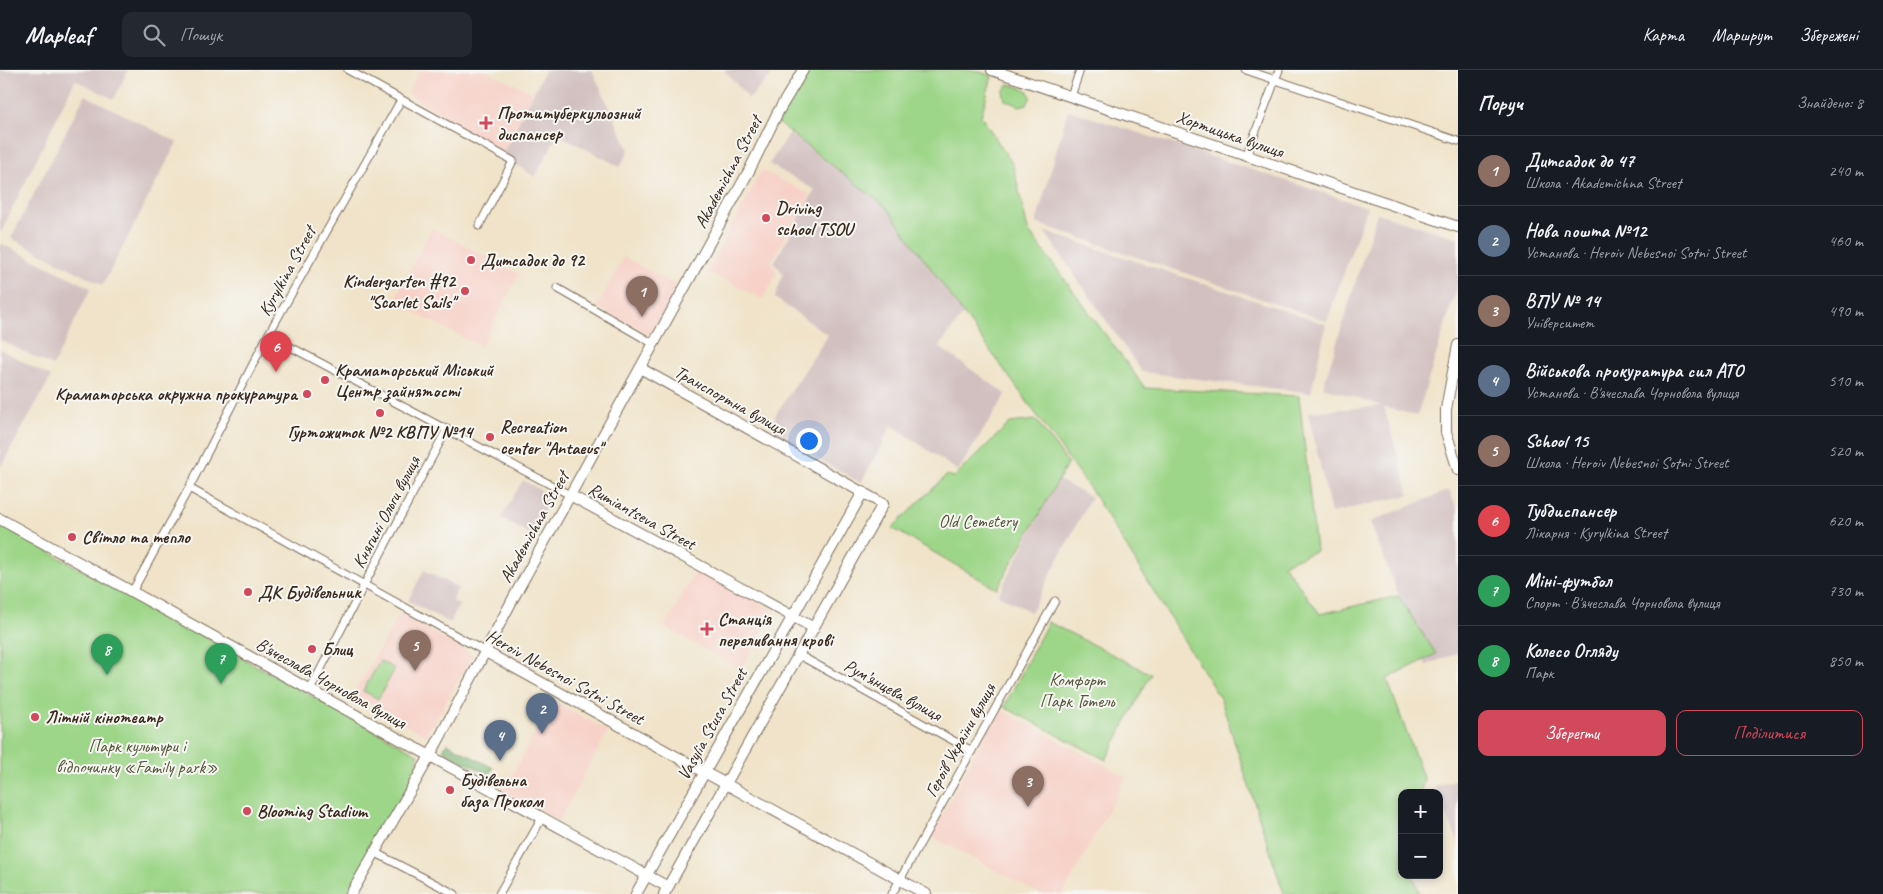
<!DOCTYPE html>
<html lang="uk">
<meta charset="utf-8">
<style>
body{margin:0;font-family:Caveat,sans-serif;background:#242831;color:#f1f3f6}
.controls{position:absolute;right:15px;bottom:15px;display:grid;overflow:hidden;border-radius:10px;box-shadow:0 2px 8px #0003}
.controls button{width:45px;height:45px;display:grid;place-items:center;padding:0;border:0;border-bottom:1px solid #363941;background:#171b24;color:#f1f3f6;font:25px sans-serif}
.you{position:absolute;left:808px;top:370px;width:18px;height:18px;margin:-12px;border:4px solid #fff;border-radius:50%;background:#1a73e8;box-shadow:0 0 0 8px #1a73e833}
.badge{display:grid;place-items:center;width:32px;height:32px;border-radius:50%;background:#d1495b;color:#fff;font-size:16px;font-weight:700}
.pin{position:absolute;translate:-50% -41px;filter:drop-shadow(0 1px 2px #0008)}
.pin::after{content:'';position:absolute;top:26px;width:18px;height:15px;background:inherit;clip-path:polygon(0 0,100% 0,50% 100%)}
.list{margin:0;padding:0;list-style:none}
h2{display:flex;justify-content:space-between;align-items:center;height:65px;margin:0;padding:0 20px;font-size:21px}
h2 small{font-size:16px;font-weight:400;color:#9ea1a6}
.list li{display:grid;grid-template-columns:32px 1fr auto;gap:15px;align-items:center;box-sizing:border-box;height:70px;padding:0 20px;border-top:1px solid #363941}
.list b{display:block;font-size:19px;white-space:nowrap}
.list p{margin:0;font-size:16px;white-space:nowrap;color:#9ea1a6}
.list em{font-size:16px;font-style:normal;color:#9ea1a6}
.actions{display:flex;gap:10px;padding:15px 20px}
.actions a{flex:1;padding:11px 0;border:1px solid #d1495b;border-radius:10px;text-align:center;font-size:18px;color:#d1495b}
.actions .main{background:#d1495b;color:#fff}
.icon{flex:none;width:28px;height:28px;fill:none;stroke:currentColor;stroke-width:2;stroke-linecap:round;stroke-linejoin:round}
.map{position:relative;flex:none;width:1458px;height:824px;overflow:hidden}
header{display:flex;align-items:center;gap:30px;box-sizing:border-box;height:70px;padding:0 25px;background:#171b24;border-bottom:1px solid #363941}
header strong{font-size:24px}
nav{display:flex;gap:28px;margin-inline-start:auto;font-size:18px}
.search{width:350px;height:45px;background:#242831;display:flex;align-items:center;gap:12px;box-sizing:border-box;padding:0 18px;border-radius:10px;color:#9ea1a6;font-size:19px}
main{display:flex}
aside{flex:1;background:#171b24}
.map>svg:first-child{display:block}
.built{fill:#f7d1c8}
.industrial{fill:#d2bfc0}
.green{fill:#9ed689;stroke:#6c8054}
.forest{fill:#7eb775;stroke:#5c704a}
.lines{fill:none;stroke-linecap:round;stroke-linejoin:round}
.street-casing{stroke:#7a6b5a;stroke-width:9}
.secondary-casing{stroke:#7a6b5a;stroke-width:12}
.street{stroke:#fff;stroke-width:7}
.secondary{stroke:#fff;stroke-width:10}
.poi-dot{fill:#d1495b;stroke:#f6f6f2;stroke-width:2}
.labels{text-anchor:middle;stroke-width:4;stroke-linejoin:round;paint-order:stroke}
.poi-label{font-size:18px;font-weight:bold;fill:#3b2a1e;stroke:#f6f6f2;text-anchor:start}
.street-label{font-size:18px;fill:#3b2a1e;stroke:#f6f6f2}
.park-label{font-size:18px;fill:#545539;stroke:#f6f6f2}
</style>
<header>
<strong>Mapleaf</strong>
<div class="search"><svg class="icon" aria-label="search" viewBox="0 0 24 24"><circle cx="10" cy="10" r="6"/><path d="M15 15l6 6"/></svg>Пошук</div>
<nav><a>Карта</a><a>Маршрут</a><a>Збережені</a></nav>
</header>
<main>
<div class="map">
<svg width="1458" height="824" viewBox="0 0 1458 824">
<rect width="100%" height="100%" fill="#f6f6f2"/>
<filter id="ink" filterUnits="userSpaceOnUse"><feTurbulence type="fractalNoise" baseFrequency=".02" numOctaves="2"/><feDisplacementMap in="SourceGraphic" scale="10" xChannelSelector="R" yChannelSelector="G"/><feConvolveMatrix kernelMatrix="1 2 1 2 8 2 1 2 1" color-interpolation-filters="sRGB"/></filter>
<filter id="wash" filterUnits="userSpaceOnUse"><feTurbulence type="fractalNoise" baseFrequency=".0096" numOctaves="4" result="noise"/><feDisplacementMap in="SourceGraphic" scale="20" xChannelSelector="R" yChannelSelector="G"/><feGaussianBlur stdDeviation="1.12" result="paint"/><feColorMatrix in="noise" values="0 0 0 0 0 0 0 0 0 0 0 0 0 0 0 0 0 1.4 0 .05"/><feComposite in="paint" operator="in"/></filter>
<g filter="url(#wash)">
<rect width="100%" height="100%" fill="#f0e3c9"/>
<path class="built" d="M420 0H484L532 22 503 82 407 24Z
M762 100 810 125 771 192 777 203 763 229 707 201Z
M432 158 519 204 481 277 393 231Z
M624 187 677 216 650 266 597 237Z
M696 499 774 541 741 600 665 557Z
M400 543 473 585 426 666 353 625Z
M553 631 608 661 559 751 503 722Z
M999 639 1126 707 1063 824H1040L931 766Z"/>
<path class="industrial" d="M0 0H128L114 29 75 10 0 164Z
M545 0H592L629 80 620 97 558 64 535 107 502 85Z
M724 0H776L749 29Z
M85 25 177 72 103 215 11 168Z
M1068 40 1367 137 1327 251 1036 153Z
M790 63 887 138 963 244 939 277 1006 324 958 401 892 355 861 413 771 363 776 344 828 265 775 228 783 203 774 193 815 120 769 94Z
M1377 143 1458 168V214L1417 346 1384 337 1409 425 1331 443 1308 342 1382 336 1323 317Z
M1044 161 1326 254 1311 323 1142 302Z
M0 173 91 218 53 296 0 270Z
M0 279 51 307 0 398Z
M523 410 552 427 531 465 501 448Z
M1058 410 1091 427 1031 542 998 525Z
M1449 420 1458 442V583L1426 595 1370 452Z
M424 500 458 518 452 531 459 535 450 553 408 531Z
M1458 709V771L1439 727V723H1437L1435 716Z"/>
<path class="green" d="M808 0H975L992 6 981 46 1013 95 1028 160 1145 318 1299 326 1316 481 1283 494 1320 544 1398 526 1436 584 1387 609 1424 710 1420 723H1402V805H1413L1420 824H1284L1221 630 1091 420 887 138 778 53Z
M1009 14 1027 20 1031 27 1027 34 1020 36 1005 30 1003 21Z
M1036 350 1068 393 997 519 892 458 947 405 954 407 1010 353Z
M0 455 419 685 416 690 420 693 347 824H0Z
M1048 552 1151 604 1106 690 1004 637Z
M380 591 395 599 378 629 363 621Z"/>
<path class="forest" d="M447 673 493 698 489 705 443 680Z"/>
</g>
<g filter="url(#ink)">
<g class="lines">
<defs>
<path id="street" d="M348 0 513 91 479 156
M1246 0 1458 71
M1071 26 1080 0
M1246 87 1279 0
M557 218 654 274
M268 265 570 425
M189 418 484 581
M132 522 189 418 268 265 401 30
M799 585 972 681
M310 620 364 515 447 359
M374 782 455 824
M499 824 542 748
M892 824 1055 531"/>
<path id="secondary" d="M992 0 1458 157
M1458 275 1446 339V362L1458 400
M640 298 883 434 664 824
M570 425 814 558
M0 449 668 817
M484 581 926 824
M351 824 430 686 515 525 750 99 778 42 803 0
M636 824 863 422"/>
</defs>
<use href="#street" class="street-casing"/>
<use href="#secondary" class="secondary-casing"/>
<use href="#street" class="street"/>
<use href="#secondary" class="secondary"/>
</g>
</g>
<g class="poi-dot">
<path d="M483.5 45.5h5v5h5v5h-5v5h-5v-5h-5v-5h5z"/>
<circle cx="766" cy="148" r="5"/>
<circle cx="471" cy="190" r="5"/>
<circle cx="465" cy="221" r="5"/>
<circle cx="325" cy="310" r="5"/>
<circle cx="307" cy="324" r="5"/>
<circle cx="380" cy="343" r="5"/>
<circle cx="490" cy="367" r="5"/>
<circle cx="72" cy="467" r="5"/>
<circle cx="248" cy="522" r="5"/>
<path d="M704.5 551.5h5v5h5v5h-5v5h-5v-5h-5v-5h5z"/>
<circle cx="312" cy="579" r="5"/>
<circle cx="35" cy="647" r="5"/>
<circle cx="450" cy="720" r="5"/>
<circle cx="247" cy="741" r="5"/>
</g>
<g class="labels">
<g class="poi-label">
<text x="497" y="49">Протитуберкульозний<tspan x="497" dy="21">диспансер</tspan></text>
<text x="776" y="144">Driving<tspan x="776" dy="21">school TSOU</tspan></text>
<text x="481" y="196">Дитсадок до 92</text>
<text x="455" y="217" text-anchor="end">Kindergarten #92<tspan x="455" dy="21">"Scarlet Sails"</tspan></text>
<text x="335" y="306">Краматорський Міський<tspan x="335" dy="21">Центр зайнятості</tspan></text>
<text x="297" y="330" text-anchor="end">Краматорська окружна прокуратура</text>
<text x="500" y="363">Recreation<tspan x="500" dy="21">center "Antaeus"</tspan></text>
<text x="380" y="368" text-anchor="middle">Гуртожиток №2 КВПУ №14</text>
<text x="82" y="473">Світло та тепло</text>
<text x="258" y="528">ДК Будівельник</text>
<text x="718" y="555">Станція<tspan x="718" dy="21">переливання крові</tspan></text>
<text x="322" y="585">Блиц</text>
<text x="45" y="653">Літній кінотеатр</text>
<text x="460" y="716">Будівельна<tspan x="460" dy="21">база Проком</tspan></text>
<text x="257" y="747">Blooming Stadium</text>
</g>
<g class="street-label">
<text transform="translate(1230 64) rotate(19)" y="6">Хортицька вулиця</text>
<text transform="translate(728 102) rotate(-62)" y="6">Akademichna Street</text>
<text transform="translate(287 201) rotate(-61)" y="6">Kyrylkina Street</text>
<text transform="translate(730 330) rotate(29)" y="6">Транспортна вулиця</text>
<text transform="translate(386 442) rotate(-62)" y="6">Княгині Ольги вулиця</text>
<text transform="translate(642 446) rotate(29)" y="6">Rumiantseva Street</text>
<text transform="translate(534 457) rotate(-61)" y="6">Akademichna Street</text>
<text transform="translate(565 607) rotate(29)" y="6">Heroiv Nebesnoi Sotni Street</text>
<text transform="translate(331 613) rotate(29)" y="6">В'ячеслава Чорновола вулиця</text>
<text transform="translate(893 620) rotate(29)" y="6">Рум’янцева вулиця</text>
<text transform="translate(712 654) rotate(-61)" y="6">Vasylia Stusa Street</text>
<text transform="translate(960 670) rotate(-61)" y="6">Героїв України вулиця</text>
</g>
<g class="park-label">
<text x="978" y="457">Old Cemetery</text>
<text x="1077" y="616">Комфорт<tspan x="1077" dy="21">Парк Готель</tspan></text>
<text x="137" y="682">Парк культури і<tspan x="137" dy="21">відпочинку «Family park»</tspan></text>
</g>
</g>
</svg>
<div class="controls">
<button>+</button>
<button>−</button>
</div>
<div class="you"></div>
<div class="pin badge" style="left:642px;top:247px;background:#8d6e63">1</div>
<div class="pin badge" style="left:542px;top:664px;background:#5c6f8a">2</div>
<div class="pin badge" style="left:1028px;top:737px;background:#8d6e63">3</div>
<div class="pin badge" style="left:500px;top:691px;background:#5c6f8a">4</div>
<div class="pin badge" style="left:415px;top:601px;background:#8d6e63">5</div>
<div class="pin badge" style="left:276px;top:302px;background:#e0444e">6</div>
<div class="pin badge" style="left:221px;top:614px;background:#2e9e5b">7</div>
<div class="pin badge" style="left:107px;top:605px;background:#2e9e5b">8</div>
</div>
<aside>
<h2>Поруч<small>Знайдено: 8</small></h2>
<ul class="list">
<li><span class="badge" style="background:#8d6e63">1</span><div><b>Дитсадок до 47</b><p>Школа · Akademichna Street</p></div><em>240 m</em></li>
<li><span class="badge" style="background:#5c6f8a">2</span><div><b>Нова пошта №12</b><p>Установа · Heroiv Nebesnoi Sotni Street</p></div><em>460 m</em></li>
<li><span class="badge" style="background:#8d6e63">3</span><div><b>ВПУ № 14</b><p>Університет</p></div><em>490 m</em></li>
<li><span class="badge" style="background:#5c6f8a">4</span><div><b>Військова прокуратура сил АТО</b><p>Установа · В'ячеслава Чорновола вулиця</p></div><em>510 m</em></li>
<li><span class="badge" style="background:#8d6e63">5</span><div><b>School 15</b><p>Школа · Heroiv Nebesnoi Sotni Street</p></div><em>520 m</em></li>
<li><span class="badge" style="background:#e0444e">6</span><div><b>Тубдиспансер</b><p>Лікарня · Kyrylkina Street</p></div><em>620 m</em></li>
<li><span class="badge" style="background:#2e9e5b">7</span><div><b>Міні-футбол</b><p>Спорт · В'ячеслава Чорновола вулиця</p></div><em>730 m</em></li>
<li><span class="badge" style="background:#2e9e5b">8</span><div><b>Колесо Огляду</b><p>Парк</p></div><em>850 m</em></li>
</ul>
<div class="actions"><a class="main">Зберегти</a><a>Поділитися</a></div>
</aside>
</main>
